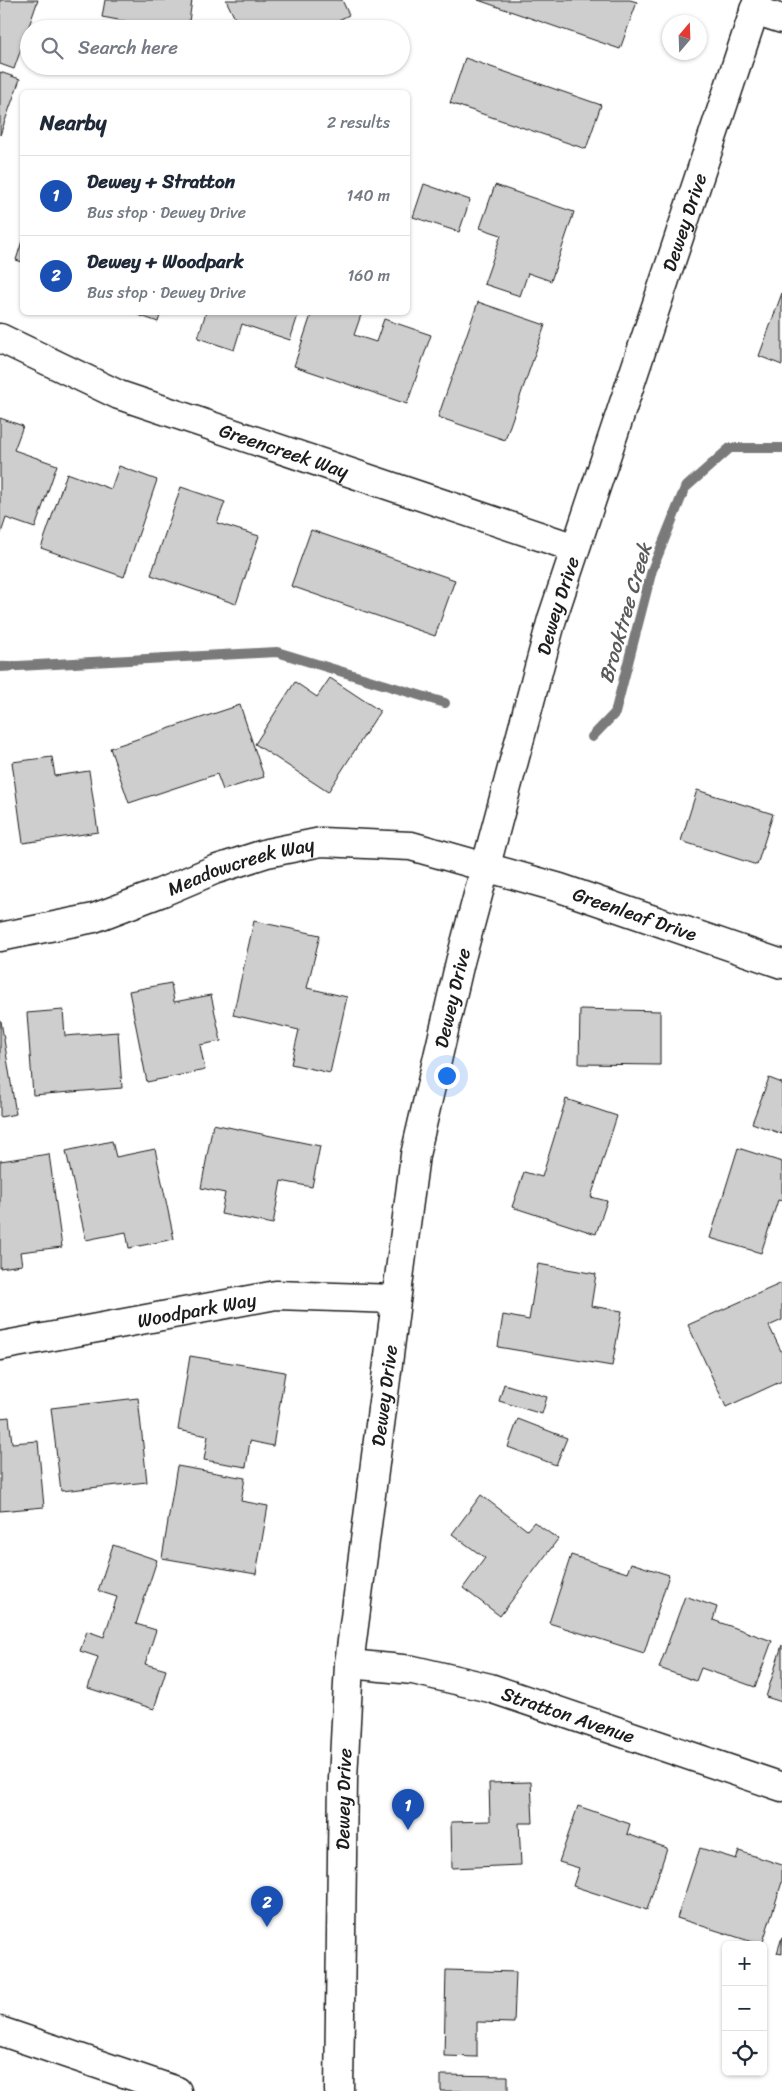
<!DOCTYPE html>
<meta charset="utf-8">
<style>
body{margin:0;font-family:Sriracha,sans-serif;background:#f6f6f7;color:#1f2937}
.controls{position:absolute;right:15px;bottom:15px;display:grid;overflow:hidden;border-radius:8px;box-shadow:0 1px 4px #0004}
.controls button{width:45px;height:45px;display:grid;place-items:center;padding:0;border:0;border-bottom:1px solid #e0e1e3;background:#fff;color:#1f2937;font:25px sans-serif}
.compass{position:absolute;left:662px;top:15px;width:45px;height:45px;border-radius:50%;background:#fff;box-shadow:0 1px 4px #0004;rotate:19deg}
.you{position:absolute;left:446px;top:1075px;width:18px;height:18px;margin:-12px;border:4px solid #fff;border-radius:50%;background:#1a73e8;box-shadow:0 0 0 8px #1a73e833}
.badge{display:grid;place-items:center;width:32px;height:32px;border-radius:50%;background:#1f6fb2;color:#fff;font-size:16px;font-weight:700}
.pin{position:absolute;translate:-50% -41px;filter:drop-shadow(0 1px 2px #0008)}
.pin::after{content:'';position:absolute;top:26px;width:18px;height:15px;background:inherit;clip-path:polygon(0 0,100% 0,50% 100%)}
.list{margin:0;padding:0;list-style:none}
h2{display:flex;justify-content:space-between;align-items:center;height:65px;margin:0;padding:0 20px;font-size:21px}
h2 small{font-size:16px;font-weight:400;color:#747a83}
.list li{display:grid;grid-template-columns:32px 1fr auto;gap:15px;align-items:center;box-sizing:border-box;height:80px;padding:0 20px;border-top:1px solid #e0e1e3}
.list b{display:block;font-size:19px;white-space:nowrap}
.list p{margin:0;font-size:16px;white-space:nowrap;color:#747a83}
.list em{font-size:16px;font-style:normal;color:#747a83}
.icon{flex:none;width:28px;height:28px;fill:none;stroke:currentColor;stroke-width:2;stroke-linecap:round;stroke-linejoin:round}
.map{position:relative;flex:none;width:782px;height:2091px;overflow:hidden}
.search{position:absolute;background:#fff;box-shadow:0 1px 4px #0004;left:20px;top:20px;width:390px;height:55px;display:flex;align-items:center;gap:12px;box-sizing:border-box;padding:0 18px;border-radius:28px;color:#747a83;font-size:19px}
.panel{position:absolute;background:#fff;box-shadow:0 1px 4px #0004;left:20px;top:90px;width:390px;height:225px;border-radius:8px}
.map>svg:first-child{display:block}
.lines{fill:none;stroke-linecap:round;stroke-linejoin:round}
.stream{stroke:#7a7a7a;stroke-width:10}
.building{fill:#cecece;stroke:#1c1c1c}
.minor-casing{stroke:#1c1c1c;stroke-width:31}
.major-casing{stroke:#1c1c1c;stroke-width:31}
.minor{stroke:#fff;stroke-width:28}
.major{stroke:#fff;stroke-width:28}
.labels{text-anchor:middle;stroke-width:4.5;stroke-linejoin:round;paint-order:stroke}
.street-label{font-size:19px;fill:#1c1c1c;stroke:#fff}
.water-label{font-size:20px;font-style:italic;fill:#5a5a5a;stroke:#fff}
</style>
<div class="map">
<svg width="782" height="2091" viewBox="0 0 782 2091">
<rect width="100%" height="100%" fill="#fff"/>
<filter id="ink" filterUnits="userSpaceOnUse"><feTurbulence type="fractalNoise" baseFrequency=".02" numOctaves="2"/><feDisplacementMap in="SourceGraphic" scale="10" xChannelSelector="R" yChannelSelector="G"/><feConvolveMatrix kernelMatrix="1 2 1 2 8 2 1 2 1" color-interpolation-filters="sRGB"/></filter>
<g filter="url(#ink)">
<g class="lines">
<path class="stream" d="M0 667 277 652 445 703
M592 737 615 713 652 570 685 488 730 448H782"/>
</g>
<path class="building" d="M0 0H38L14 69 0 64Z
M105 0H192L188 29H145L146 25 102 17Z
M226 0H342L349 15 320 29H240Z
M478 0H630L637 2 620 49Z
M465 58 601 105 586 149 450 103Z
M0 72 20 79 0 135Z
M424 184 470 200 459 232 413 217Z
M495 185 574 212 551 281 528 273 520 296 484 284 501 235 480 228Z
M22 241V262L16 260Z
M782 293V365L759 356Z
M478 302 545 325 505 440 438 417Z
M130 312H161L158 322Z
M206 312H299L290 340 242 324 234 350 198 338Z
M312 312H362L354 335 376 342 384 319 431 335 407 404 294 366Z
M0 418 23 426 14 450 57 465 35 528 6 518 0 536Z
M119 466 157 480 124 577 41 548 67 473 111 489Z
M181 487 225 502 217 523 259 536 236 604 151 575Z
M311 530 455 580 435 636 291 586Z
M330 678 380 711 328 792 255 744 295 682 317 697Z
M240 705 264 777 223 790 217 774 129 803 110 748Z
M52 757 55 776 89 771 98 832 23 843 12 762Z
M697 790 773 814 757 865 681 841Z
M254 921 320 935 307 988 347 997 330 1073 291 1064 299 1030 233 1015Z
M171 983 174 1002 211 995 221 1041 200 1045 205 1070 147 1082 129 991Z
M580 1009 660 1011V1065L579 1064Z
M63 1010 65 1036 118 1032 122 1088 33 1095 27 1013Z
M1 1021 16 1114 0 1117V1021Z
M769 1078 782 1083V1134L752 1123Z
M566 1099 617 1116 591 1197 607 1201 596 1234 512 1207 524 1172 542 1177Z
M213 1124 320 1146 312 1187 281 1181 273 1224 221 1214 225 1193 201 1188Z
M112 1141 116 1157 155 1149 174 1239 129 1248 126 1232 86 1240 66 1151Z
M738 1148 782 1162V1201L778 1200 761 1253 710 1238Z
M49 1154 62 1247 20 1252 22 1265 0 1268V1161Z
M538 1264 596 1274 591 1306 622 1311 612 1366 498 1347 503 1315 529 1320Z
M782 1283V1320L769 1326 782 1353V1381L726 1407 688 1325Z
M190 1356 285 1372 273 1446 250 1441 246 1467 204 1460 208 1436 178 1430Z
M504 1384 547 1397 542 1414 499 1401Z
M138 1398 147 1482 61 1491 51 1408Z
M9 1417 12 1443 38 1441 44 1507 0 1511V1418Z
M518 1419 567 1438 556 1465 508 1447Z
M177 1466 245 1478 241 1501 268 1506 256 1574 162 1558Z
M481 1495 527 1530 534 1522 558 1539 500 1616 463 1588 485 1558 452 1534Z
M113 1545 157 1560 136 1624 156 1630 145 1664 166 1670 154 1709 88 1688 98 1657 80 1651 87 1631 104 1637 117 1597 98 1591Z
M571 1555 627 1573 631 1563 669 1575 644 1653 549 1623Z
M685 1596 717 1607 713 1620 772 1641 755 1687 701 1668 696 1681 659 1668Z
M782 1645V1702L766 1697Z
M531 1782 533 1823H519L521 1865 452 1868 451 1822 490 1821 489 1783Z
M578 1806 630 1824 627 1834 667 1848 647 1910 573 1886 579 1868 559 1862Z
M700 1848 736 1859 739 1851 782 1865V1882L762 1945 677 1918Z
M782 1937V1954L777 1953Z
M446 1970 516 1972 514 2023 477 2022V2057L444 2056Z
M441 2075 508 2076V2091H441Z"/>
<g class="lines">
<defs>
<g id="minor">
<path d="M754 10 782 19"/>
<path id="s1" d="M0 338 119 395 575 548"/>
<path id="s2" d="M0 937 94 918 160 893 214 870 267 853 321 842 411 846 560 888 782 964"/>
<path id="s3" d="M0 1346 276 1295 395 1299"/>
<path id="s4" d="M349 1664 413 1670 490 1688 782 1787"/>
<path d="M0 2031 177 2091"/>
</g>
<g id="major">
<path id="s5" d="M339 2091 343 1779 349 1664 415 1155 460 962 552 619 758 0"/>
</g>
</defs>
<use href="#minor" class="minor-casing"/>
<use href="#major" class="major-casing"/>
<use href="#minor" class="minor"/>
<use href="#major" class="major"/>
</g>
</g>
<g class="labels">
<g class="street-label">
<text dy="7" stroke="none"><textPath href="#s5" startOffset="1912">Dewey Drive</textPath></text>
<text dy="7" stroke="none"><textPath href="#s1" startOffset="306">Greencreek Way</textPath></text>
<text dy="7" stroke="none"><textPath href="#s5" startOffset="1508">Dewey Drive</textPath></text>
<text dy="7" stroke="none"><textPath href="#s2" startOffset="252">Meadowcreek Way</textPath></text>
<text dy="7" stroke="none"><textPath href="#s2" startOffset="660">Greenleaf Drive</textPath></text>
<text dy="7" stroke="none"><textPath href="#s5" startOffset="1102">Dewey Drive</textPath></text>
<text dy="7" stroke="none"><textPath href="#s3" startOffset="200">Woodpark Way</textPath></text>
<text dy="7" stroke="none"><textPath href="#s5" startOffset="698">Dewey Drive</textPath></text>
<text dy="7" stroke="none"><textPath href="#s4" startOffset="226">Stratton Avenue</textPath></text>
<text dy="7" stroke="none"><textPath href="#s5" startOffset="292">Dewey Drive</textPath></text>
</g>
<g class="water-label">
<text transform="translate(625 613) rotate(-74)" y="7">Brooktree Creek</text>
</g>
</g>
</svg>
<div class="controls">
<button>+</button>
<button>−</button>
<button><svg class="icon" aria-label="locate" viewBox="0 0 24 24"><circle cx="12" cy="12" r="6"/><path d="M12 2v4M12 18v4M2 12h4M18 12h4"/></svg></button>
</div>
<svg class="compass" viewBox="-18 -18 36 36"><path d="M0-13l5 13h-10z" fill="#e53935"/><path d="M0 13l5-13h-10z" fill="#747a83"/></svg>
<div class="you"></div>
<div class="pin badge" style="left:408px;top:1830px;background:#1a4fb4">1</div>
<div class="pin badge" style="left:267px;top:1927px;background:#1a4fb4">2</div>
<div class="search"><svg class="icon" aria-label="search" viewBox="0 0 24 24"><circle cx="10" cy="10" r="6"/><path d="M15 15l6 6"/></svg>Search here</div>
<section class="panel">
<h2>Nearby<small>2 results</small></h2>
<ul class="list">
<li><span class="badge" style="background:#1a4fb4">1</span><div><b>Dewey + Stratton</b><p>Bus stop · Dewey Drive</p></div><em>140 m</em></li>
<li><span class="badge" style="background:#1a4fb4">2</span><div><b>Dewey + Woodpark</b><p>Bus stop · Dewey Drive</p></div><em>160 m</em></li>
</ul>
</section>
</div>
